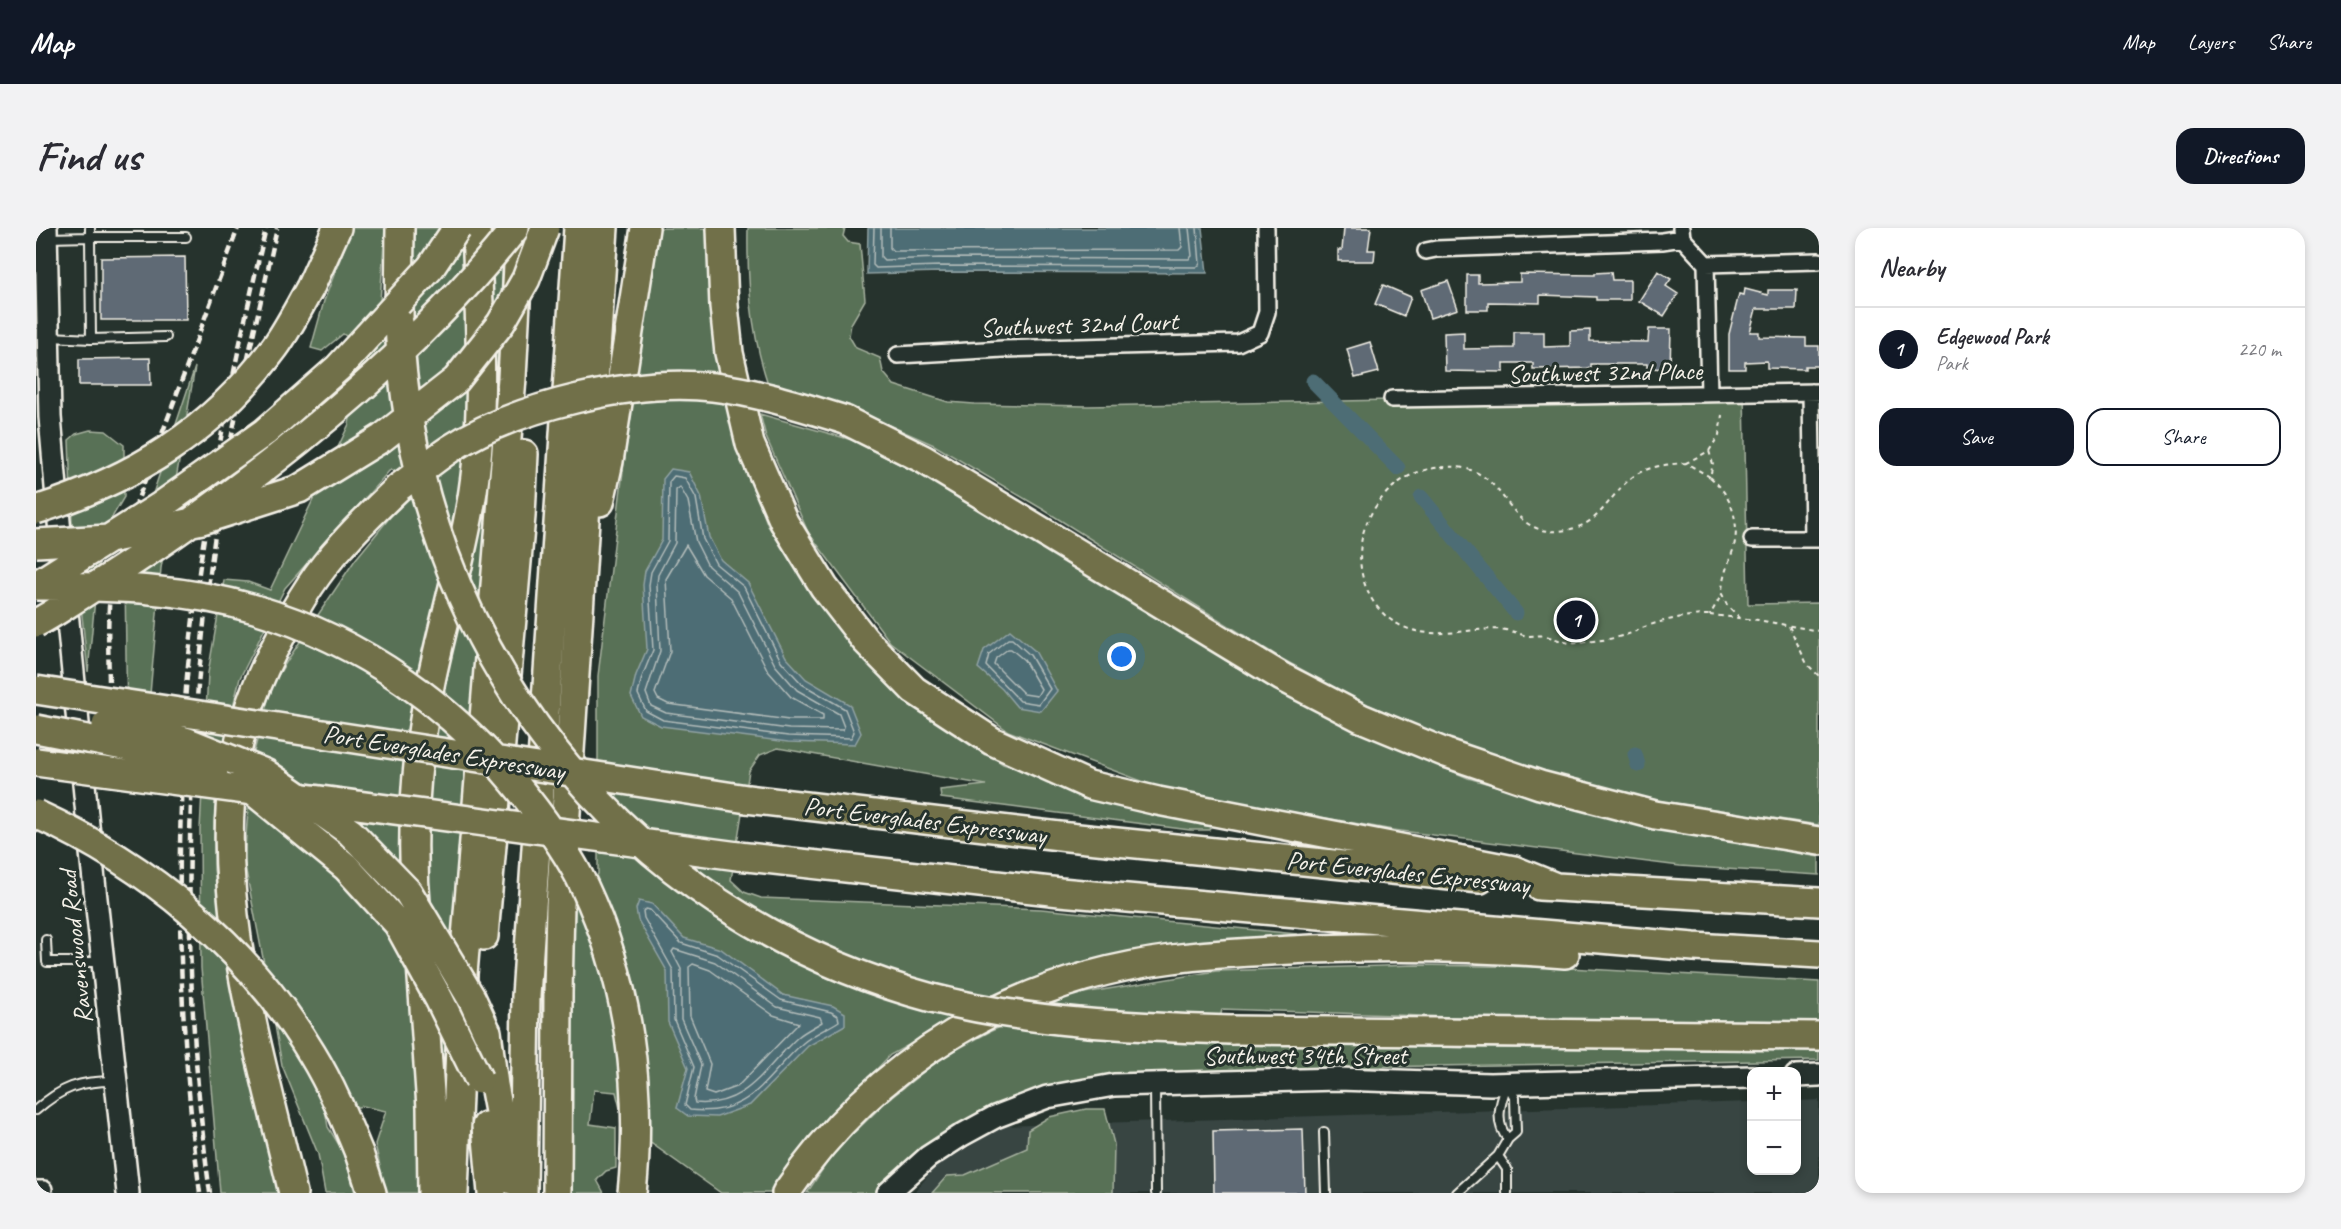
<!DOCTYPE html>
<meta charset="utf-8">
<style>
body{margin:0;font-family:Caveat,sans-serif;background:#f2f2f3;color:#2b2b33}
.controls{position:absolute;right:18px;bottom:18px;display:grid;overflow:hidden;border-radius:12px;box-shadow:0 3px 9px #0003}
.controls button{width:54px;height:54px;display:grid;place-items:center;padding:0;border:0;border-bottom:2px solid #e1e1e2;background:#fff;color:#2b2b33;font:30px sans-serif}
.you{position:absolute;left:1086px;top:429px;width:21px;height:21px;margin:-15px;border:4px solid #fff;border-radius:50%;background:#1a73e8;box-shadow:0 0 0 9px #1a73e833}
.badge{display:grid;place-items:center;width:39px;height:39px;border-radius:50%;background:#111827;color:#fff;font-size:20px;font-weight:700}
.pin{position:absolute;translate:-50% -50%;border:3px solid #fff;box-shadow:0 2px 6px #0006}
.list{margin:0;padding:0;list-style:none}
h2{display:flex;justify-content:space-between;align-items:center;height:78px;margin:0;padding:0 24px;font-size:26px}
h2 small{font-size:20px;font-weight:400;color:#7c7c81}
.list li{display:grid;grid-template-columns:39px 1fr auto;gap:18px;align-items:center;box-sizing:border-box;height:84px;padding:0 24px;border-top:2px solid #e1e1e2}
.list b{display:block;font-size:22px;white-space:nowrap}
.list p{margin:0;font-size:20px;white-space:nowrap;color:#7c7c81}
.list em{font-size:20px;font-style:normal;color:#7c7c81}
.actions{display:flex;gap:12px;padding:18px 24px}
.actions a{flex:1;padding:14px 0;border:2px solid #111827;border-radius:18px;text-align:center;font-size:21px;color:#111827}
.actions .main{background:#111827;color:#fff}
.map{position:relative;flex:none;width:1783px;height:965px;overflow:hidden;border-radius:18px}
header{display:flex;align-items:center;gap:36px;box-sizing:border-box;height:84px;padding:0 30px;background:#111827;color:#fff}
header strong{font-size:28px}
nav{display:flex;gap:33px;margin-inline-start:auto;font-size:21px}
.intro{display:flex;align-items:center;justify-content:space-between;box-sizing:border-box;height:144px;padding:0 36px}
h1{margin:0;font-size:42px}
.button{padding:15px 27px;border-radius:18px;background:#111827;color:#fff;font-size:21px;font-weight:700}
main{display:flex;gap:36px;padding:0 36px}
aside{flex:1;background:#fff;border-radius:18px;box-shadow:0 3px 9px #0003}
.map>svg:first-child{display:block}
.built{fill:#374442}
.green{fill:#597156;stroke:#a6b19f;stroke-width:1.5}
.water{fill:#4e6d75;stroke:#90a2a3;stroke-width:1.5}
.lines{fill:none;stroke-linecap:round;stroke-linejoin:round}
.shore{stroke:#b2bcba;stroke-width:1.5}
.canal{stroke:#4e6d75;stroke-width:15}
.building{fill:#5f6a74;stroke:#f4f1e8;stroke-width:1.5}
.lane-casing{stroke:#f4f1e8;stroke-width:12}
.street-casing{stroke:#f4f1e8;stroke-width:20}
.secondary-casing{stroke:#f4f1e8;stroke-width:26}
.highway-casing{stroke:#f4f1e8;stroke-width:32}
.path{stroke:#f4f1e8;stroke-width:2;stroke-dasharray:4.5 4.5;stroke-linecap:butt}
.lane{stroke:#26332d;stroke-width:8}
.street{stroke:#26332d;stroke-width:15}
.secondary{stroke:#26332d;stroke-width:21}
.highway{stroke:#71704a;stroke-width:27}
.rail{stroke:#f4f1e8;stroke-width:4.5;stroke-dasharray:9 4.5;stroke-linecap:butt}
.highway-bridge-casing{stroke:#f4f1e8;stroke-width:32;stroke-linecap:butt}
.highway-bridge{stroke:#71704a;stroke-width:27}
.labels{text-anchor:middle;stroke-width:6;stroke-linejoin:round;paint-order:stroke}
.street-label{font-size:26px;fill:#f4f1e8;stroke:#26332d}
</style>
<header>
<strong>Map</strong>
<nav><a>Map</a><a>Layers</a><a>Share</a></nav>
</header>
<div class="intro"><h1>Find us</h1><a class="button">Directions</a></div>
<main>
<div class="map">
<svg width="1783" height="965" viewBox="0 0 1783 965">
<rect width="100%" height="100%" fill="#26332d"/>
<filter id="ink" filterUnits="userSpaceOnUse"><feTurbulence type="fractalNoise" baseFrequency=".0167" numOctaves="2"/><feDisplacementMap in="SourceGraphic" scale="12" xChannelSelector="R" yChannelSelector="G"/><feConvolveMatrix kernelMatrix="1 2 1 2 8 2 1 2 1" color-interpolation-filters="sRGB"/></filter>
<g filter="url(#ink)">
<path class="built" d="M1783 872V965H878L898 940 967 898 1715 874 1716 942H1760L1761 873Z"/>
<path class="green" d="M316 0H349L343 89 377 86 379 0H467L465 95 454 222 407 965H350L339 916 350 883 326 878 290 887 292 899 308 925 319 965H289L282 926 246 837 227 730 208 633 216 531 236 457 251 433 319 332 355 288 377 267 355 241 249 360 204 450 185 527 178 594V642L209 824 243 965H184L165 740 164 602 172 445 188 352 212 354 234 362 313 196 326 119 307 106 286 123 275 120 288 73Z
M621 0H672L700 211 732 298 818 417 893 487 967 536 1114 584 1174 599 1173 602H1154L905 570 904 562 950 557 742 520 724 527 713 543 695 652 708 664 725 670 1005 681 1261 706 1262 710 1147 716 1045 735 915 794 854 827 772 914 734 965H685L616 916 590 905 580 864 558 862 554 896 580 900V940L570 943 561 952 568 965H525L537 683 562 646V448L589 227Z
M712 0H809L807 8 812 14 824 16 829 72 815 96 813 108 820 120 844 130 847 144 858 157 912 174 938 176 1052 178 1708 165 1712 376 1783 375V597L1631 574 1568 561 1486 538 1393 503 1320 471 1246 431 1008 282 898 217 816 181 732 156C715 106 711 53 712 0Z
M159 139 125 340 108 535 91 502 89 350Z
M724 186 816 212 968 289 1200 439 1210 440 1327 505 1432 550 1596 596 1783 629V647L1644 638 1357 602 1127 561 972 503 854 414 772 304 730 209Z
M54 202 70 203 88 217V269L65 308 52 444 36 294 33 212 40 206Z
M1380 737 1515 739 1783 754V795H1592L1186 781 1179 816 1212 814 1442 820 1783 822V832L1327 839 1043 853 978 872 847 965H771L798 924 851 873 905 830 953 804 1036 767 1180 743Z
M1050 881H1069L1078 916 1077 965H896L911 948 929 947 991 920 992 902 1013 889Z"/>
<path class="water" d="M832 0H1166L1171 45 904 44 831 46Z
M635 241 653 244 665 268 673 309 685 332 712 355 750 429 770 451 814 477 825 505 819 516 752 514 625 498 605 488 595 468 600 447 611 421 607 357 609 343 626 312 627 251Z
M974 402 999 423 1021 463 1005 483 981 479 966 461 942 440 948 422Z
M603 673 616 676 648 710 685 721 747 767 797 778 809 785V797L772 818 714 877 681 889 652 888 641 880 652 840 632 794 631 743 602 692 600 681Z"/>
<g class="lines">
<path class="shore" d="M838 0 837 37 840 40 904 38 1161 39 1164 36 1161 0
M845 0V29L848 32 904 30 1153 31 1156 28 1153 0
M854 0V20L857 23 1143 22 1146 19 1144 0
M638 248 649 250 660 270 667 311 680 336 708 359 745 433 766 456 809 481 818 504 815 510 752 508 627 492 610 483 602 466 606 449 617 422 613 357 615 344 632 313 633 254Z
M644 259 652 273 660 314 672 338 702 364 739 437 761 462 803 486 808 499 807 502 753 501 630 485 615 478 610 465 624 423 621 357 622 347 639 315 640 262Z
M650 317 668 347 695 370 732 443 755 469 787 487V492H753L632 476 622 471 619 465 634 423 630 351Z
M972 411H976L994 427 1014 461 1003 476 984 473 950 438 953 426Z
M972 421H975L988 432 1005 461 1001 468 988 466 958 436 960 430Z
M610 681 614 682 645 715 682 727 745 772 795 784 802 788 803 793C791 801 777 806 767 815 728 850 715 889 654 882L649 877 658 839 638 792 637 742 608 690 607 683Z
M638 721 679 734 741 779 784 789 786 794C778 799 769 803 762 809 728 840 711 880 659 875L658 871 665 837 645 791V741L636 724Z
M657 736 674 742 737 787 763 795 702 858 678 867 669 864 674 836 654 788 653 739Z"/>
<path class="canal" d="M1277 153 1362 240
M1385 269 1480 385
M1599 526 1602 537"/>
</g>
<path class="building" d="M1308 0H1335L1332 22H1339L1338 33H1302V22H1306Z
M149 29 150 92H65V30Z
M1622 43 1635 51 1630 58 1642 66 1628 88 1603 73Z
M1575 44 1576 52H1594V72H1560V69L1504 67V75L1452 74V82H1431V47H1442V55L1484 54V46L1559 47V45Z
M1412 53 1422 81 1394 90 1385 62Z
M1347 57 1375 69 1368 88 1339 76Z
M1709 61 1732 67V62H1761L1760 81H1720L1714 104H1723V109L1770 110V118H1783V138H1769V141L1731 140V133L1709 134V141H1693V106L1703 66 1708 67Z
M1613 101H1635L1634 141 1611 140V136H1555V140L1497 141V135H1468V144L1409 143 1408 105 1428 104V121L1478 120V104H1508V119L1534 118V103L1554 102V113L1612 114Z
M1334 114 1343 144 1319 150 1311 121Z
M114 130 115 157H43V131Z
M1267 901 1269 965H1178L1177 903Z"/>
<g class="lines">
<defs>
<path id="lane" d="M12 10 54 9V0
M15 109 55 111 130 109
M55 111 54 9H150
M10 712 11 734H67
M1119 857 1120 965
M1471 857C1464 875 1458 895 1472 911
M0 882C26 859 44 853 78 853
M1288 904 1290 965
M1462 928 1471 941V965
M1421 965 1462 928 1472 911 1480 904 1479 870 1472 858"/>
<path id="street" d="M1645 0 1646 10 1670 36 1673 166
M1390 23 1400 21 1626 13 1646 10
M1670 36 1783 33
M862 127 967 121 1202 115 1224 105 1231 84 1230 0
M1775 164 1777 311
M1356 171 1783 164
M1716 311H1783
M0 961H8"/>
<path id="secondary" d="M10 0 14 189 26 329
M29 363 52 597 92 965
M1760 848 1783 847
M852 965 892 929 926 907 959 889 1011 869 1078 857 1302 851 1454 856 1716 849"/>
<path id="highway" d="M685 0 688 78 693 125 714 216 748 294 788 359 829 412 878 462 956 513 1053 557 1122 573 1478 642 1520 659
M274 60 301 0
M363 92 364 0
M809 192 887 231 1246 449 1325 490 1410 525 1504 557 1619 587 1783 613
M564 274 573 233 609 0
M711 571 1032 609 1444 651
M702 628 1024 664 1249 684 1658 719 1783 726
M1503 658 1783 674
M381 689C374 613 379 533 394 458 407 393 427 329 437 263 450 176 443 87 440 0
M448 708 485 288 488 226
M385 736 395 879 396 965
M1195 802 1783 808
M451 804 458 857 476 952
M450 898 456 965
M323 925 336 965
M257 965C226 832 176 672 199 536 206 491 223 448 245 408 261 376 281 344 305 318 323 297 343 278 363 259
M418 965 427 746 476 150 484 0
M487 965 490 768 542 0
M521 965 522 765 524 677 568 0
M750 965C839 832 979 751 1136 731 1182 725 1229 723 1276 721 1360 718 1445 719 1529 726"/>
</defs>
<use href="#lane" class="lane-casing"/>
<use href="#street" class="street-casing"/>
<use href="#secondary" class="secondary-casing"/>
<use href="#highway" class="highway-casing"/>
<path class="path" d="M1673 223 1683 207 1686 187
M1650 235C1633 236 1612 238 1598 248 1569 269 1567 299 1523 303 1461 308 1476 224 1394 241 1368 246 1348 263 1335 286 1311 328 1327 391 1380 403 1409 410 1441 398 1470 402 1478 403 1485 407 1492 408 1499 408 1504 407 1510 408 1521 411 1530 416 1541 415 1556 413 1572 412 1586 408 1595 406 1603 401 1611 398 1632 391 1652 387 1674 387
M1674 249 1650 235 1673 223 1677 236 1674 249C1696 267 1706 297 1696 325 1691 339 1686 350 1686 366
M1704 390 1691 377 1686 366 1674 387 1722 392 1783 403
M1753 398 1771 436 1783 448"/>
<use href="#lane" class="lane"/>
<use href="#street" class="street"/>
<use href="#secondary" class="secondary"/>
<use href="#highway" class="highway"/>
<path class="rail" d="M73 453C72 410 70 369 81 328L202 0
M164 965C146 827 140 689 146 550 147 516 148 482 151 448 165 297 195 147 230 0
M174 965C144 745 148 526 179 307 193 204 219 102 241 0"/>
<defs>
<path id="highway-bridge" d="M363 95C376 415 585 687 896 770 994 795 1095 799 1195 802
M363 259C380 247 396 233 414 221 480 178 598 150 677 159 722 164 766 179 809 192
M0 282C98 251 177 203 239 119 252 101 263 79 274 60
M0 315 73 311 166 292 263 261 346 210 420 152 465 95 490 51 509 0
M0 357 123 279 229 204 302 140 395 39 421 0
M0 358C77 359 144 359 219 381 327 413 420 480 489 568 511 596 533 626 548 658 593 754 607 860 596 965
M0 395C16 387 31 376 47 366 77 347 108 327 138 306 264 218 383 120 479 0
M0 462 711 571
M70 497 125 506 152 514 229 545 314 604 372 664 436 771 451 804
M0 501 123 525 178 548
M0 534 702 628
M217 563 310 639 362 696 403 771 443 852
M0 586C112 637 212 719 276 826 295 857 309 891 323 925"/>
</defs>
<use href="#highway-bridge" class="highway-bridge-casing"/>
<use href="#highway-bridge" class="highway-bridge"/>
</g>
</g>
<g class="labels">
<g class="street-label">
<text transform="translate(1043 96) rotate(-2)" y="9">Southwest 32nd Court</text>
<text transform="translate(1569 144) rotate(-1)" y="9">Southwest 32nd Place</text>
<text transform="translate(408 524) rotate(9)" y="9">Port Everglades Expressway</text>
<text transform="translate(889 592) rotate(7)" y="9">Port Everglades Expressway</text>
<text transform="translate(1372 644) rotate(6)" y="9">Port Everglades Expressway</text>
<text transform="translate(39 719) rotate(-96)" y="9">Ravenswood Road</text>
<text x="1269" y="836">Southwest 34th Street</text>
</g>
</g>
</svg>
<div class="controls">
<button>+</button>
<button>−</button>
</div>
<div class="you"></div>
<div class="pin badge" style="left:1540px;top:392px">1</div>
</div>
<aside>
<h2>Nearby<small></small></h2>
<ul class="list">
<li><span class="badge">1</span><div><b>Edgewood Park</b><p>Park</p></div><em>220 m</em></li>
</ul>
<div class="actions"><a class="main">Save</a><a>Share</a></div>
</aside>
</main>
